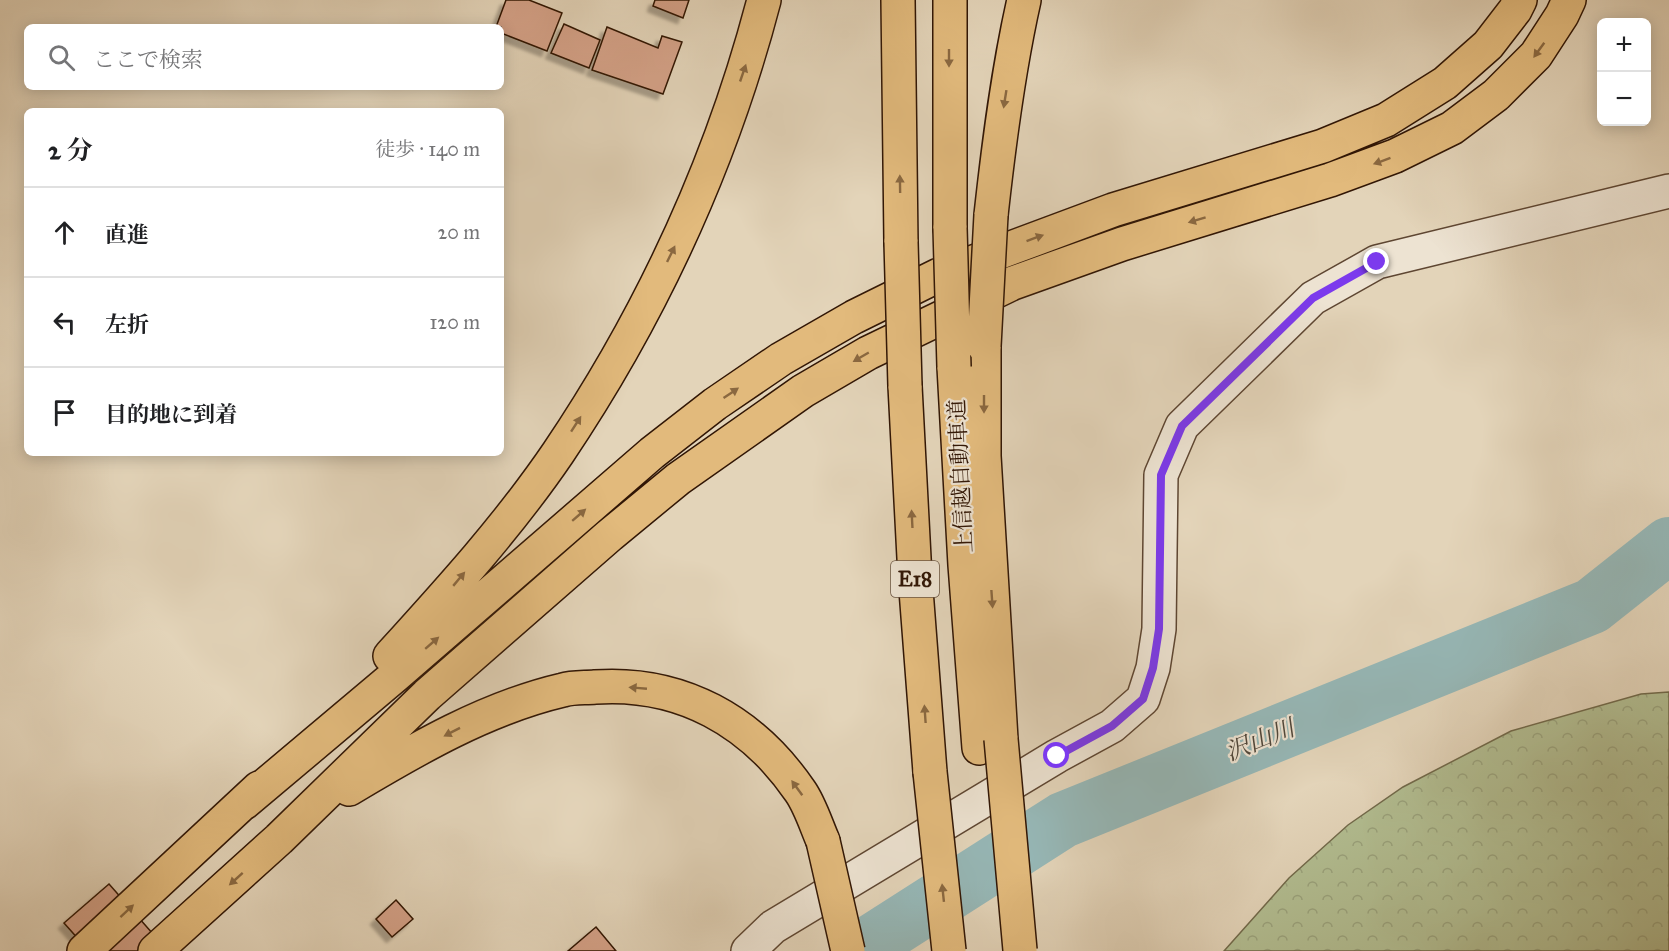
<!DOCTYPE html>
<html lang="ja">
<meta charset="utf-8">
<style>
body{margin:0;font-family:"IM FELL Great Primer","Noto Serif JP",serif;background:#f6f6f6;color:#202124}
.controls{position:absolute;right:18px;top:18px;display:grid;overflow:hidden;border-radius:9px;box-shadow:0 3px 15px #0003}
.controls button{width:54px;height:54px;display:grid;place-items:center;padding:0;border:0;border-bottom:2px solid #e0e0e0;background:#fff;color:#202124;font:30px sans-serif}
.stop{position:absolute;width:18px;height:18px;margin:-14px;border:4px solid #7c3aed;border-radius:50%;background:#fff}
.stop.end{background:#7c3aed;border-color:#fff;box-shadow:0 2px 6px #0008}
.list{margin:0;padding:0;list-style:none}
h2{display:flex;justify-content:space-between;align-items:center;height:78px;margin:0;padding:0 24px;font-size:26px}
h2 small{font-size:20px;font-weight:400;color:#757577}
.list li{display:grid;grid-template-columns:39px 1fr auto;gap:18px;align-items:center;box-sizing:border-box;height:90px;padding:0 24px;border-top:2px solid #e0e0e0}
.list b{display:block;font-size:22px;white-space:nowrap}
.list em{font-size:20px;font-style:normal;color:#757577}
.icon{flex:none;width:33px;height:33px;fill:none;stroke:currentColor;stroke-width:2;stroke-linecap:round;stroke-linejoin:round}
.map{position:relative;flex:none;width:1669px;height:951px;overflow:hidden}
.search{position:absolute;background:#fff;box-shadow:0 3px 15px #0003;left:24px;top:24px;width:480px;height:66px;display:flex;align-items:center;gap:15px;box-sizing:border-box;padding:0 21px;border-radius:9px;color:#757577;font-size:22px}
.panel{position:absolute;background:#fff;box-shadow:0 3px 15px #0003;left:24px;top:108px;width:480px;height:348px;border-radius:9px}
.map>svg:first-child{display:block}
.forest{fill:url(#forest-crowns);stroke:#726a4b;stroke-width:1.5}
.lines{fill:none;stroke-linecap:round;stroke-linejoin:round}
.river{stroke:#96b7b6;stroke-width:56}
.building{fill:#d4a187;stroke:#311605;stroke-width:1.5;filter:url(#shadow)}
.minor-casing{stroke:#5e4632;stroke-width:36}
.motorway-casing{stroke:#311605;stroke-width:36}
.minor{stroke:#ede3d2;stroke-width:33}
.motorway{stroke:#e2ba7c;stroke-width:33}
.motorway-bridge-casing{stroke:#311605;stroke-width:36;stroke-linecap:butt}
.motorway-bridge{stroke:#e2ba7c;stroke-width:33}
.oneway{fill:#8a6840}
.route{stroke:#7c3aed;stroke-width:8}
.labels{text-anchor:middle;stroke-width:4.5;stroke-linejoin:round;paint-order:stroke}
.shield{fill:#ede3d2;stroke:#695442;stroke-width:1.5}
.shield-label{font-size:21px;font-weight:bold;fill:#311605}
.street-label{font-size:22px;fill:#311605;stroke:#ede3d2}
.water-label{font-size:24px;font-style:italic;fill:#4f463a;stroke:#ede3d2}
</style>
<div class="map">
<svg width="1669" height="951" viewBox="0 0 1669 951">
<defs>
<pattern id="forest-crowns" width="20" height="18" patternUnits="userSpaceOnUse" patternTransform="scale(1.5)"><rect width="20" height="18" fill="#b2bd91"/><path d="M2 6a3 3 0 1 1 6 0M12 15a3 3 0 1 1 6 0" fill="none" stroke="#9aa27c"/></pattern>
<filter id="shadow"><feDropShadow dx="-5.5" dy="5.5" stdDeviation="1.5" flood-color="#0004"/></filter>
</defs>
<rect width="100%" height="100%" fill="#e3d4b9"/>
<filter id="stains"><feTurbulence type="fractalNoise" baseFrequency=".00333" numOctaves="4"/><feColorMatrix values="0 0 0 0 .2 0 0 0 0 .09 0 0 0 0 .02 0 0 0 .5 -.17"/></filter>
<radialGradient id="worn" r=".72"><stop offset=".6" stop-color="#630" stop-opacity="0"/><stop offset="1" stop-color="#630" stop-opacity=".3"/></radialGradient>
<path class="forest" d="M1669 692V951H1224L1289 878 1348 825 1403 787 1511 731 1641 694Z"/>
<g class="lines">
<path class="river" d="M858 951 1063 820 1592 606 1669 545"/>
</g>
<path class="building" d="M506 0H529L562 13 547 51 501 33V27H496Z
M655 0H689L683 18 653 6Z
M564 24 600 40 589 68 551 53Z
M607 27 658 48 662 36 682 42 663 94 592 70Z
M109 884 168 951H89L64 923Z
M396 900 413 919 392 937 376 919Z
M596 927 616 951H568Z"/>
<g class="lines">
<defs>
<path id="minor" d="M748 951 773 927 1057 756 1112 726 1143 699 1153 668 1159 629 1161 475 1182 426 1313 298 1377 262 1669 191"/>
<path id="motorway" d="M898 0 901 242
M991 215C999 142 1008 71 1024 0
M950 228V0
M984 346V456L1001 739
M954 367 965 565 979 748
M905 386 915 577 930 772
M390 656C449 591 509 525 558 453 651 315 722 161 764 0
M349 789C416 749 486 708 563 690 573 687 585 688 595 687 681 681 752 721 800 791 810 805 816 825 823 841
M244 803 396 675 652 453 715 404 781 359 854 317 939 275 1113 210 1323 146 1386 120 1445 83 1488 45 1515 10 1520 0
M84 951 259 788
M155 951 279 839 427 695 610 535 678 479 803 391 868 353 1013 283 1122 244 1330 180 1395 156 1452 128 1496 95 1536 55 1562 15 1569 0"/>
</defs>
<use href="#minor" class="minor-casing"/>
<use href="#motorway" class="motorway-casing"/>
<use href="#minor" class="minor"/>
<use href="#motorway" class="motorway"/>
<defs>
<path id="motorway-bridge" d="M950 228 954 367
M901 242 905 386
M984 346 991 215
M1001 739 1020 950
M930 772 949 951
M823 841 848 951"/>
</defs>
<use href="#motorway-bridge" class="motorway-bridge-casing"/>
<use href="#motorway-bridge" class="motorway-bridge"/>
</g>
<defs><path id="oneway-solid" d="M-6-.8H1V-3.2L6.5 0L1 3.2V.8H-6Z" transform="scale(1.5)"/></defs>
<g class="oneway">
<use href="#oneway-solid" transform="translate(1539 50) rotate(126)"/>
<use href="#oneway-solid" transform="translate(949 58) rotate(90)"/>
<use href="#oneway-solid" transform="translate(743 73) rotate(-71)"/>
<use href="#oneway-solid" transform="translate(1005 99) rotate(99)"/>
<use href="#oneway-solid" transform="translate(1382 161) rotate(160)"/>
<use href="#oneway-solid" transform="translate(900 184) rotate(-91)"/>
<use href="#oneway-solid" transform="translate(1197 220) rotate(163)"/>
<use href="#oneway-solid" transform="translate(1035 238) rotate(-20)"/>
<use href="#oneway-solid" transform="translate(671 254) rotate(-64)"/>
<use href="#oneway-solid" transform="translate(861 357) rotate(150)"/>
<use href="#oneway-solid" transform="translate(731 393) rotate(-34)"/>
<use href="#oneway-solid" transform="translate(984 404) rotate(90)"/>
<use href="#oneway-solid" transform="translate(576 424) rotate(-57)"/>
<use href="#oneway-solid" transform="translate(579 515) rotate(-41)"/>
<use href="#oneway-solid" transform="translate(912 519) rotate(-93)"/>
<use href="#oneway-solid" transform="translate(459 579) rotate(-50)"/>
<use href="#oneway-solid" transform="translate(992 599) rotate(86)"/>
<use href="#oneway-solid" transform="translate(432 643) rotate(-41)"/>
<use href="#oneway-solid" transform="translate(638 688) rotate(-175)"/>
<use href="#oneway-solid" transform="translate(925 714) rotate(-94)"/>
<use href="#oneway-solid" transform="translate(452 732) rotate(153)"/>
<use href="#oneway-solid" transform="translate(797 788) rotate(-126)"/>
<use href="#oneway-solid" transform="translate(236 879) rotate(138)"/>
<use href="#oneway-solid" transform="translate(943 893) rotate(-96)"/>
<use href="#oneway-solid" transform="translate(127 911) rotate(-43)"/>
</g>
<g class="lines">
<path class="route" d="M1057 756 1112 726 1143 699 1153 668 1159 629 1161 475 1182 426 1313 298 1377 262"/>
</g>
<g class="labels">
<rect class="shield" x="891" y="561" width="48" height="36" rx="4.5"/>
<g class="shield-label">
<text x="915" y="586">E18</text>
</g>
<g class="street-label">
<text transform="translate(960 476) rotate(-93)" y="8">上信越自動車道</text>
</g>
<g class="water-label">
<text transform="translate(1260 740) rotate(-22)" y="8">沢山川</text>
</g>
</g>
<rect width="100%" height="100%" filter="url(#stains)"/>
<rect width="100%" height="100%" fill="url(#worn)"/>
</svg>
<div class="controls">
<button>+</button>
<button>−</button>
</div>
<div class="stop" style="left:1057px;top:756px"></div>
<div class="stop end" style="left:1377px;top:262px"></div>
<div class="search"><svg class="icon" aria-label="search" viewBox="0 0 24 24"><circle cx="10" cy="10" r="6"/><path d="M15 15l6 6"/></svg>ここで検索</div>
<section class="panel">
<h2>2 分<small>徒歩 · 140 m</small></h2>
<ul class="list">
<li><svg class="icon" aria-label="ahead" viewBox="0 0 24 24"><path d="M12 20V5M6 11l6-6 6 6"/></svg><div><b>直進</b></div><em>20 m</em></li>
<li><svg class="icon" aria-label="left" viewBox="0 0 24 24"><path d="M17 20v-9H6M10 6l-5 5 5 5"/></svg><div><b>左折</b></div><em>120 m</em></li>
<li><svg class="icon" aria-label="arrive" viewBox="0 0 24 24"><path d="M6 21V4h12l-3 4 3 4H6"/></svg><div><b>目的地に到着</b></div></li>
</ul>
</section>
</div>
